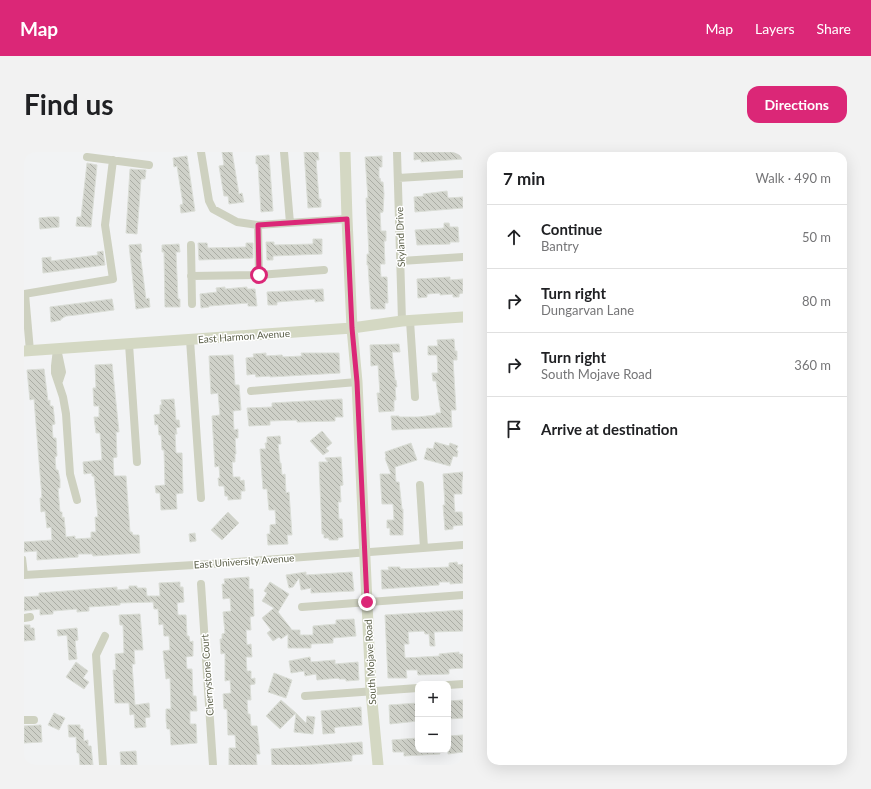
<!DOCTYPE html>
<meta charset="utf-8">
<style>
body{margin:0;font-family:Lato,sans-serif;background:#f2f2f2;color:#202124}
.controls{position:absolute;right:12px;bottom:12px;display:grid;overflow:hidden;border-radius:8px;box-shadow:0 4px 16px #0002}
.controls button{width:36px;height:36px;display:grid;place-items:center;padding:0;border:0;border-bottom:1px solid #e0e0e0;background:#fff;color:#202124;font:20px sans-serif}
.stop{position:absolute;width:12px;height:12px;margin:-9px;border:3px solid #db2777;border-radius:50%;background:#fff}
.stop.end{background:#db2777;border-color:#fff;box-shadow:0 1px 4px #0008}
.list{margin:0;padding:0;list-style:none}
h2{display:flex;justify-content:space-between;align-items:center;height:52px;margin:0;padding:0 16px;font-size:17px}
h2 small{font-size:13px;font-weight:400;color:#757577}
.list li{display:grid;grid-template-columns:26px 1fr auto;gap:12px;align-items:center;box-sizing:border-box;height:64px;padding:0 16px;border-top:1px solid #e0e0e0}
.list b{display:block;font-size:15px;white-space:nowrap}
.list p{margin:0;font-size:13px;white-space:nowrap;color:#757577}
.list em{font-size:13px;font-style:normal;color:#757577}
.icon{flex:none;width:22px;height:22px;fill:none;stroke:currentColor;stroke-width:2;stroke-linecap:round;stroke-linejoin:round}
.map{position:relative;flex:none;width:439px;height:613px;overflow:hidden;border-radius:12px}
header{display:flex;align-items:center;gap:24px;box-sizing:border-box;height:56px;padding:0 20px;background:#db2777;color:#fff}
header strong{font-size:19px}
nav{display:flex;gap:22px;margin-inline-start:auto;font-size:14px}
.intro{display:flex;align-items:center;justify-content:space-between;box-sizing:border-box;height:96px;padding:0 24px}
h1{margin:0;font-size:28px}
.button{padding:10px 18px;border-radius:12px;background:#db2777;color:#fff;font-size:14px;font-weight:700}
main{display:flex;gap:24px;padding:0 24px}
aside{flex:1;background:#fff;border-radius:12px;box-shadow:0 4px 16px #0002}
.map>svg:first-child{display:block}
.building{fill:url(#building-back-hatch);stroke:#daddd6}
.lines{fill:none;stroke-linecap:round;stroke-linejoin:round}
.lane{stroke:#ced1c0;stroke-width:4}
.street{stroke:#ced1c0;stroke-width:8}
.secondary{stroke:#d4d8c3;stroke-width:11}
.route{stroke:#db2777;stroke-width:5}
.labels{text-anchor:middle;stroke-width:3;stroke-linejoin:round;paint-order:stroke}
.street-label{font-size:10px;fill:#5c604a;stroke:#fff}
</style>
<header>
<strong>Map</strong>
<nav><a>Map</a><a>Layers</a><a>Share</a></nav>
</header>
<div class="intro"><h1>Find us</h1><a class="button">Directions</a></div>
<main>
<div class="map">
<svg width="439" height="613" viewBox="0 0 439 613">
<defs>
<pattern id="building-back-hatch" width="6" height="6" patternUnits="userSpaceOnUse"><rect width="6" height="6" fill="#cfd1c9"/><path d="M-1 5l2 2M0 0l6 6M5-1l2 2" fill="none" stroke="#abada5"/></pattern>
</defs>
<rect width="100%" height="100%" fill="#f2f3f4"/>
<path class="building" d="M198 0H208L215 42 218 41 220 50 205 52 204 44H200L195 14 200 13Z
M280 0H294L295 8H292L295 47H297V55L284 56Z
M390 0H439V7L397 10V7L390 8Z
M245 3 249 59 237 60 234 12H232V4Z
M163 4 171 59 157 61 156 53 159 52 153 14 150 15 149 6Z
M358 4V15H355V26H356L357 30H359L360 42 359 60 356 61 357 79H362V89H360L361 112H356L357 125H363L364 151H361V157H347L344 113H343V102H345L342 46H344L341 5Z
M63 11 73 13 67 75 52 74 53 65H57Z
M106 17 122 18 121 27H117L113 82 102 81Z
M423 39 424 46 439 45V56L391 60 390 45 400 44 399 42Z
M25 65H35V75L16 77 15 66Z
M420 71H425L426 75H434L435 90H426V92L393 93 391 78 420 76Z
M289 87H298V102L249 104V108H243L242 90H250V93L289 92Z
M174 91H183L184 96 222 95V91H229V106L175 108Z
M117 92 118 100 116 101 122 147 125 146 126 155 112 157 105 93Z
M155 92 156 100H152L154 147H156V155H141L140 100H138V93Z
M79 99 81 113 19 121 18 106 27 105V109L74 103 73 100Z
M426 125V128L439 127V141L435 142V145H429V142L416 143V141L403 142V145L394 146 393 127Z
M201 135V137L223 135V137H231L233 154H224V151L185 154V155L177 156 176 142 193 140 192 136Z
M299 137 300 149 291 150V147L253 150V153H244L243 140Z
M88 147 90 158 52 163 42 164 37 167V168L27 170 26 155Z
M430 187 431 199H433V208H429L432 258H427L428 275 368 278 367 264H375V265H394L412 263V261H417L412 229H409L408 221H414L413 203H404V194H414L413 188Z
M375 192 376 200H368L371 228H372L373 235H371L372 248H370V259L355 260 353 241H356L354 213 347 214 346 193Z
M242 201V204L258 203 259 205 278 204 277 201H315L316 221 246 225V224L232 225 231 222 223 223 222 206 230 205 229 202Z
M209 203 211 233H215L217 258 209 259 210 278 214 277V286H211L212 302H211V310H208L209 325H216V329L220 328 221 339H217V347L204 348V344H201L200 334H195L194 326H196L195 314 191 315 188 264 196 263 194 241 187 242 185 204Z
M88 212 95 280H92L93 305 89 306 90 324H102L106 380H108L109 383H115L116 401 69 404 68 402H54V405L13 408V399L0 400V390L28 388 27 375 23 376 21 359 17 360 16 346H18L10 247 6 248 3 218 20 217 24 249 26 248V254H29L31 272 28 273 29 286H32L33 304 31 305 32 318H34L36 328V336H34L36 360H38V366L40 365 42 385 51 384V387L67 386V380H72L71 365H74L70 324H68V321L60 322 59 310 78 308 76 281H72L70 265H75V254H70L69 236H72L71 213Z
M150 247 152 268H155L156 275 152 276 153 282H151L152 301H158L159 341 152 342 153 357 137 358 136 341H132L131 334 141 333 140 298H138L137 283H135L134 272 131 273 130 263 136 262V253H138L137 248Z
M318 247 319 265H311V269L273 270V268L246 269V273L225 274 223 256 248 255V251Z
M298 279 308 291 302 296 305 299 299 303 286 289Z
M256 284 257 292H254L256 311H257L258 323 261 322 262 341 265 340 268 383H263L264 392 244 393 243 382H246V373L252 372 251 358H245L243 337H239L236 297H242L241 291H243V285Z
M411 290 425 294 426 291 434 294 432 298 434 299 433 305 429 304 426 314 400 307 403 296 409 297Z
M387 291 393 308 371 315 372 330H375L378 357H379V383H366V376H363V368H370L369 352H358L356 322H367L361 306 362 305 361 300Z
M317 305 319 333 316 334 317 350H314L315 367H318L319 385 314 386V388H305V386H300V382H298L295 310H304L301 306Z
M439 320V328H438V342H430V348L431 360H438L439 373 429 374V377L421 378 419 353H421L419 322Z
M204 360 215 371 198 388 187 378Z
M171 381 172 389 166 390 165 382Z
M433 410 434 413 439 412V431L426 432V430H415V433L358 437 357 418H365L364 415H376V417L425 415V411Z
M282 420V423L328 420 330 439 287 441V436L277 438 275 426 269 435 265 436 262 423Z
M225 425V437H229L230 464 226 465 227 478H222L223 493 227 492 228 505H222L223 519H227V527L231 526V532L226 533 227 548H223L224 562H226L227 574H233L236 602H232L233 613H205V596H212L211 583H204L203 557H200L199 542 207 541 206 528 201 529V501L197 502 196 487H198V482L201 481 199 460 207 459 206 446 199 447 198 432H201L200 427Z
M156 430V435H159L160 450 153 451 154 463H162L163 484H165L166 490 169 489V504L162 505 163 517H168L169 544H172L173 559H166V572H172L173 591 147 593 146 577H143L142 568V557H147L146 526 142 527 139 499 146 498 145 484H140L139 472 135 473 134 457H130L129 450 96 451V453L65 455V459L53 460V457L29 459V462L16 463V457L0 459V445L15 444V441L93 435V438L105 437V434H113V436H122L123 444H136L135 431Z
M246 430 265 442 254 460 268 478H276V483H289V474L312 472V468L330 467 332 484 309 486V491L287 492V496H264V482L257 487 255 485 249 489 243 481 247 478 238 466 250 456 238 449 243 441 240 439Z
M439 458V479L410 480 411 494H406L405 482H401L400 479 384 480 385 492H380L381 506 416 504 415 502 435 500V502H439V516L425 517V522L394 523 393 518H382L383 526H364L361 463Z
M116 462 119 498H110L111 512H108L111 553 125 551 126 565 121 566 122 575 111 576 110 562 106 563 105 551H91L89 518H92L91 502 100 501 99 473H96L95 463Z
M0 473H6V476H10L11 488 0 489Z
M53 476 54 488 51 489 53 507 45 508 43 483 34 484 33 478Z
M286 505 287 510 311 508V512L334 510 335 528 322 529V527H315V526L293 528 292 522 281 524 280 519 267 521 265 509Z
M52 510 64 519 59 526 65 530 60 537 42 525Z
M250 521 268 528 262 546 244 540Z
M257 548 272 561 256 577 242 564Z
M439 548V566L424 567V549Z
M394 551V569L366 572 365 553Z
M337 555 338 573 314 575 310 576 311 581 299 582 297 559Z
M30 561 41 566 35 578 24 573Z
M272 561 282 571 283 564 291 565 289 582 270 580Z
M17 573 18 590 0 591V574Z
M44 573H56V577H59L60 589 64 588V594H67L69 613H56L55 601H53L52 585H45Z
M439 583V600L424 602V584Z
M394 586V598H415L416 602 380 604V600H369L368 588Z
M338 590 339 602 328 603V609L279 613H248L247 597Z
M112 599 113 613H97L96 600Z"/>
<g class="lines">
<path class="lane" d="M0 406 2 423"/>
<path class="street" d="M177 0 185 49 189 57 213 70 234 73 323 67
M260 0 266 71
M373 0 378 169
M63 5 125 13
M374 26 439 22
M234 73 235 123
M167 93 168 152
M377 109 439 105
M167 124 235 123 300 118
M0 142 89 127 81 73 89 8
M1 142 6 199
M386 169 391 245
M166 188 177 346
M105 192 113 310
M33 197 31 214V221L39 245 42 262 46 322 53 348
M34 201 38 220 35 229
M227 239 333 230
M396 333 400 396
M0 423 187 412 439 393
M177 432 189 613
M278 455 439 443
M0 466 6 465
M424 533 439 532
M281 544 394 536
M0 568H10
M79 613 72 503 81 484"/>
<path class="secondary" d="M321 0 323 67 328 176 333 230 347 539 354 613
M0 199 328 176 378 169 439 165"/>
</g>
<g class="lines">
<path class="route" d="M235 123 234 73 323 67 328 176 333 230 343 450"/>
</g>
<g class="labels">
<g class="street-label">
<text transform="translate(376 85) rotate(-92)" y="4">Skyland Drive</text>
<text transform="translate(220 184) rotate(-4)" y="4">East Harmon Avenue</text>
<text transform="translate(220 409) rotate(-4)" y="4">East University Avenue</text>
<text transform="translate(346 510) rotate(-93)" y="4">South Mojave Road</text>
<text transform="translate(183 523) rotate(-94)" y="4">Cherrystone Court</text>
</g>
</g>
</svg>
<div class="controls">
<button>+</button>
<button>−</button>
</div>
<div class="stop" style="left:235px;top:123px"></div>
<div class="stop end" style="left:343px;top:450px"></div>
</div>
<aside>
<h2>7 min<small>Walk · 490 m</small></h2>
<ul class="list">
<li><svg class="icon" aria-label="ahead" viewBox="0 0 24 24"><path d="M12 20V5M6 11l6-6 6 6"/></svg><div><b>Continue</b><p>Bantry</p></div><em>50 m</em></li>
<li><svg class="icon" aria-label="right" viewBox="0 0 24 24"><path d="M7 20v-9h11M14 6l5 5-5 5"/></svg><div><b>Turn right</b><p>Dungarvan Lane</p></div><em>80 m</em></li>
<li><svg class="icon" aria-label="right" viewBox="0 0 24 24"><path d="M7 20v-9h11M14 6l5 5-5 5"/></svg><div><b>Turn right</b><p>South Mojave Road</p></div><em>360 m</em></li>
<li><svg class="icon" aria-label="arrive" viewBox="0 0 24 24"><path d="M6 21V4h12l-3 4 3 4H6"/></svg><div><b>Arrive at destination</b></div></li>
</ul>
</aside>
</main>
